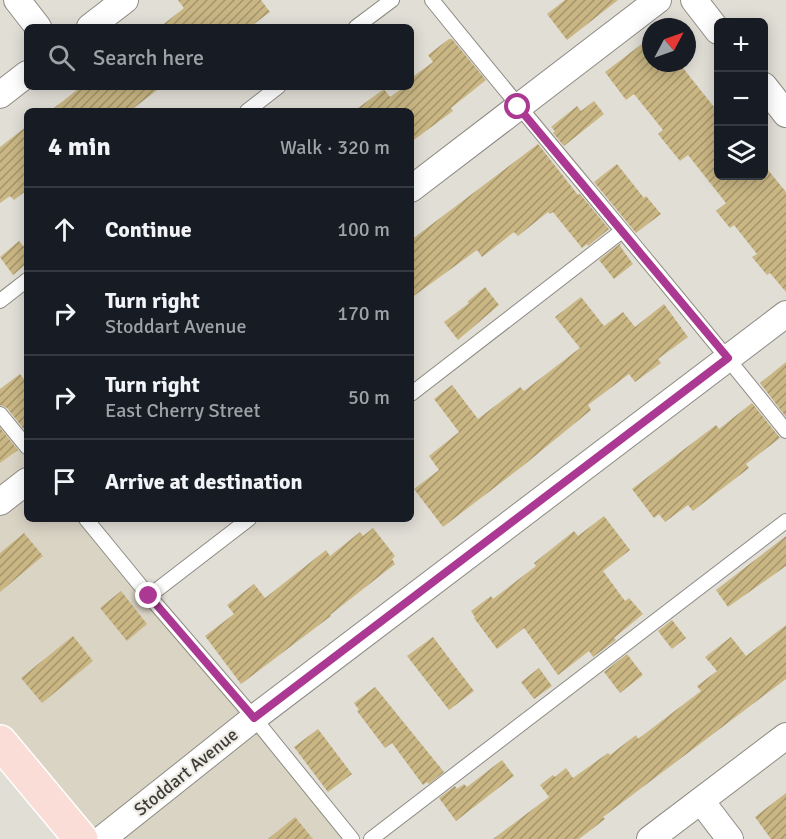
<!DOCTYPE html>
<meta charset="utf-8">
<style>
body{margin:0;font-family:Signika,sans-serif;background:#20242c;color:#f1f3f6}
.controls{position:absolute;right:18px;top:18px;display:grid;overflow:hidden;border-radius:9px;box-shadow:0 3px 15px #0003}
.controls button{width:54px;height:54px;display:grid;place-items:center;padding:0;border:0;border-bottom:2px solid #363941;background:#171b24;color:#f1f3f6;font:30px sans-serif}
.compass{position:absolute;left:642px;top:18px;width:54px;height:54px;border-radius:50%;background:#171b24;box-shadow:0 3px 15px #0003;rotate:49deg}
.stop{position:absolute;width:18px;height:18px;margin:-14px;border:4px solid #ab3892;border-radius:50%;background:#fff}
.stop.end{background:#ab3892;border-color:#fff;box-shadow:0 2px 6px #0008}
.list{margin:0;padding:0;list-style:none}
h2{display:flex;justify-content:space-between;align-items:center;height:78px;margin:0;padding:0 24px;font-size:26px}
h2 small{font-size:20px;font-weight:400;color:#9ea1a6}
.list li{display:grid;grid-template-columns:39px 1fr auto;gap:18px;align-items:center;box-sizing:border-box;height:84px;padding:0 24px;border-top:2px solid #363941}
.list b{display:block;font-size:22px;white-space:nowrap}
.list p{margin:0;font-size:20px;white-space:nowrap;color:#9ea1a6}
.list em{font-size:20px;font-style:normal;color:#9ea1a6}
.icon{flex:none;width:33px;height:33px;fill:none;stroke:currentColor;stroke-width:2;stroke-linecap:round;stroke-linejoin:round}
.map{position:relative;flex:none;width:786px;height:839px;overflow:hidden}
.search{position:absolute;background:#171b24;box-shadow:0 3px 15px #0003;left:24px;top:24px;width:390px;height:66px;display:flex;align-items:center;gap:15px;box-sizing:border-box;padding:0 21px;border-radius:9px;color:#9ea1a6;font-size:22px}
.panel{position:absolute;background:#171b24;box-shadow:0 3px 15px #0003;left:24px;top:108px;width:390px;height:414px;border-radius:9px}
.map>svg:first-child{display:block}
.built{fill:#dad4c5}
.building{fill:url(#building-hatch)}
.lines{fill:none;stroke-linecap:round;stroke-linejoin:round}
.lane-casing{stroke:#8d8b83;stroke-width:16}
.street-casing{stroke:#8d8b83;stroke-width:28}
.primary-casing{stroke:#fff;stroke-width:36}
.lane{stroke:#fff;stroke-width:14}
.street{stroke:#fff;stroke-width:26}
.primary{stroke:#f9ddd6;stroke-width:33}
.route{stroke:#ab3892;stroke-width:8}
.labels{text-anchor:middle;stroke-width:4.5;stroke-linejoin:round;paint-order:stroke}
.street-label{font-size:18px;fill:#3d3c38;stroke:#eeece4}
</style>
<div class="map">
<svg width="786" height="839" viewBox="0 0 786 839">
<defs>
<pattern id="building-hatch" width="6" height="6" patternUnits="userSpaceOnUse" patternTransform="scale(1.5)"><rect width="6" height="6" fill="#c9b683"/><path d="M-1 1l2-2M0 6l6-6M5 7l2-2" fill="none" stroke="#a4956c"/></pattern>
</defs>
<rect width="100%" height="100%" fill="#e1ded6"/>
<path class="built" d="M0 410 27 443V519H89L351 839H81L0 767Z"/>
<path class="building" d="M178 0H261L270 12 250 27H160L184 8Z
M565 0H618L567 40 547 14Z
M651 37V63H679L718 112V176H764L768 170 786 192V292L770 273 767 275 752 257 757 254 734 225 730 228 716 211 726 203 688 155 680 161 658 134 663 130 634 94 626 100 605 72Z
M449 39H452L486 80 451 108 453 111 411 142V111H354L384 89 390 97 404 87H411V78L433 62 428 55Z
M81 87H161L130 111H50Z
M594 101 604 114 564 146 553 133 555 131 551 127 577 106 581 111Z
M27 126V190L14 200 10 196 0 203V147Z
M538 144 578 195 580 194 609 229 588 246 587 244 582 248 553 212 550 214 548 212 518 236 514 232 482 257 477 250 411 298V240Z
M617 164 644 198 646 196 661 214 636 233 594 182Z
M19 241 27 250V263L13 275 0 257Z
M621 243 620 246 633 264 614 279 599 260Z
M485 287 499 305 458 340 444 322 469 303 467 302Z
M581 297 604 326 623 312 635 327 664 304 688 337 658 359 661 363 635 382 629 374 588 405 591 410 524 465 443 527 414 489 439 470 429 456 459 432 434 399 452 385 478 419 520 387 524 391 580 348 555 317Z
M786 362V417L760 383Z
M20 374 27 383V433L7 408 0 405V389Z
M752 403 780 438 746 464 749 468 693 511 688 505 665 522 659 514 654 518 632 489 716 425 719 429Z
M0 428 18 450 0 463Z
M604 516 630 550 603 571 625 601 629 598 643 614 614 638 616 640 593 657 589 651 558 675 524 628 497 649 474 618 475 617 471 611 491 596 493 599 536 566 534 563 574 531 578 536Z
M373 528 395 556 392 559 395 564 330 615 331 616 241 684 205 636 234 614 227 605 254 584 265 598 326 550 330 556 360 532 363 536Z
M24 533 43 556 0 592V553Z
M786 536V566L728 607 716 590Z
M121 591 147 624 127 641 100 608Z
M672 620 686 638 672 649 658 631Z
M786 625V679L603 817 605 819 579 839H493L549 797 540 785 553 775 555 777 566 768 573 778 608 753 610 755 636 735 638 739 701 691 697 686 717 671 705 657 731 637 746 656Z
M73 636 93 661 42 703 21 678Z
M433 637 474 691 449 710 407 656Z
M627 654 643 675 620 693 604 672Z
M539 668 552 686 534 699 521 682Z
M375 687 444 772 429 784 427 782 423 785 392 743 385 748 357 711 359 710 354 703Z
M318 729 352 774 328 792 294 747Z
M502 760 514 776 456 821 439 798 455 786 457 789 464 784 467 787Z
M786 793V839H771L755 817Z
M295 817 313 839H268Z"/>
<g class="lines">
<defs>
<path id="lane" d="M432 0C549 145 670 285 786 431
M356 27 392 0
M247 111 278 87
M0 301 27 280
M411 394 622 231
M0 414 27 447
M86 519 149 596 254 718 352 839
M149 596 249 519
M371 839 786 521"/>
<path id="street" d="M17 0 38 27
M694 0 718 31
M90 27 125 0
M764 86 786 114
M0 95 27 74
M411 189 658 0
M0 502 27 481
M701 801 730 839
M102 839 254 718 786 314
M650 839 786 736"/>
<path id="primary" d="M0 742 81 839"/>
</defs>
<use href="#lane" class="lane-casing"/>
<use href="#street" class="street-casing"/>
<use href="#primary" class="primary-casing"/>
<use href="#lane" class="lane"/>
<use href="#street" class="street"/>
<use href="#primary" class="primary"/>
</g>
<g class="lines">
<path class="route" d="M149 596 254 718 728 358 518 107"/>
</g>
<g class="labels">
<g class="street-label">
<text transform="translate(186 772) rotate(-39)" y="6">Stoddart Avenue</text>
</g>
</g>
</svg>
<div class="controls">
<button>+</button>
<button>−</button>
<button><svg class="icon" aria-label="layers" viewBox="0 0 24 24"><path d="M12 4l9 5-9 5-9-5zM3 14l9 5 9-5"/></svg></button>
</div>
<svg class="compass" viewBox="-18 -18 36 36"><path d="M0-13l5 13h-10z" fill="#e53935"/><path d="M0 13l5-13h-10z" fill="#9ea1a6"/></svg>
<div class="stop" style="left:518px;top:107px"></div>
<div class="stop end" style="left:149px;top:596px"></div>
<div class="search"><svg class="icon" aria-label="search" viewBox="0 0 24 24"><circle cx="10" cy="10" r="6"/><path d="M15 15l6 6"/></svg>Search here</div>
<section class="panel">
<h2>4 min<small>Walk · 320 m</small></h2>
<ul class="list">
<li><svg class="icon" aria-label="ahead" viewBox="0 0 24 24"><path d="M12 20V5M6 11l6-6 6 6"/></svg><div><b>Continue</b></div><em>100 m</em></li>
<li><svg class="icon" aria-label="right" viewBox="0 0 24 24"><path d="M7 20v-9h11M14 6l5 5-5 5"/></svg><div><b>Turn right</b><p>Stoddart Avenue</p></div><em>170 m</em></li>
<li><svg class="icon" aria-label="right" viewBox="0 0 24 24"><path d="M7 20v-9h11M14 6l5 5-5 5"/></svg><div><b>Turn right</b><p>East Cherry Street</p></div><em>50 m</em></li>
<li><svg class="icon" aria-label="arrive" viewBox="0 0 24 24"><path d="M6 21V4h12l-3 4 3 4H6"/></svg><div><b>Arrive at destination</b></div></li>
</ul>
</section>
</div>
